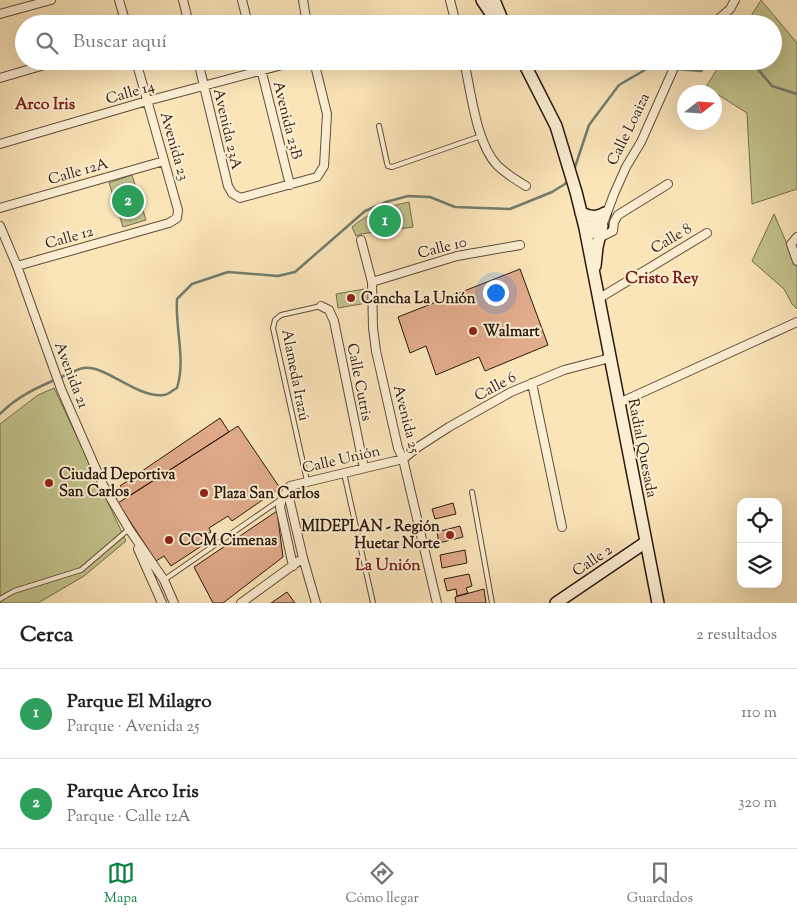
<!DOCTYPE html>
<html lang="es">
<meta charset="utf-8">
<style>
body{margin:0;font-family:"Sorts Mill Goudy",serif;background:#f6f6f6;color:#202124}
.controls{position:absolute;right:15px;bottom:15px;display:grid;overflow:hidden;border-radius:10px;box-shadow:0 5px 20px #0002}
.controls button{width:45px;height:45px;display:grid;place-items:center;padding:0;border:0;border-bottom:1px solid #e0e0e0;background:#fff;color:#202124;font:25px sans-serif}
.compass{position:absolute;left:677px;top:85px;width:45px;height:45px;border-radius:50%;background:#fff;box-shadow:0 5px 20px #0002;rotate:73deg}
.you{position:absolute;left:495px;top:292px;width:18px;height:18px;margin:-12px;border:4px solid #fff;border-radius:50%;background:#1a73e8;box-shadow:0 0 0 8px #1a73e833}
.badge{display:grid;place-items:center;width:32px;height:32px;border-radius:50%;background:#0b8043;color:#fff;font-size:16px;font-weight:700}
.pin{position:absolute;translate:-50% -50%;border:2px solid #fff;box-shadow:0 1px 5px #0006}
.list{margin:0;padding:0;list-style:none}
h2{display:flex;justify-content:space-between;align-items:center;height:65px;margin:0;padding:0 20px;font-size:21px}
h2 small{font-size:16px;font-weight:400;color:#757577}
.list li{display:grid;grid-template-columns:32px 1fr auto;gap:15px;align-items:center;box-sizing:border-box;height:90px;padding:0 20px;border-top:1px solid #e0e0e0}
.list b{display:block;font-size:19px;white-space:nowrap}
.list p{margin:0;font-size:16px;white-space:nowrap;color:#757577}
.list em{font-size:16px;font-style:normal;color:#757577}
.icon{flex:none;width:28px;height:28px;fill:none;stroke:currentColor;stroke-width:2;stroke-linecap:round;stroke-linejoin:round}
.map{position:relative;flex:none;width:797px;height:603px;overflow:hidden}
.search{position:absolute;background:#fff;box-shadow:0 5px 20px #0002;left:15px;right:15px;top:15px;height:55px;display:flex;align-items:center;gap:12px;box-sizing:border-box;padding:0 18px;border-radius:28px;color:#757577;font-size:19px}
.sheet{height:245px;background:#fff}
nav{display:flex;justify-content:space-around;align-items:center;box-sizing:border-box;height:70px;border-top:1px solid #e0e0e0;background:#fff;font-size:14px;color:#757577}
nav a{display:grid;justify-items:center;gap:2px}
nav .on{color:#0b8043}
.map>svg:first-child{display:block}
.green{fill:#c2c38c;stroke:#776e4d}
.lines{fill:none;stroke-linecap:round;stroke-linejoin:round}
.stream{stroke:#717d6c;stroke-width:2.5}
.building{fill:#e1ab8c;stroke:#2c190e}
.lane-casing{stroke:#604c39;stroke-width:6}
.street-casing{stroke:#604c39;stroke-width:10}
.secondary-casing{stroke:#2c190e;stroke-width:14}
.lane{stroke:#fceed2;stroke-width:4}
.street{stroke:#fceed2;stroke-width:8}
.secondary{stroke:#fceed2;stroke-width:11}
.poi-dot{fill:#8f2418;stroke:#fceed2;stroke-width:2}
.labels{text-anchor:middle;stroke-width:4;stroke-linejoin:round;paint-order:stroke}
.street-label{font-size:15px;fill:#2c190e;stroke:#fceed2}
.poi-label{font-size:15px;font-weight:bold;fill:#2c190e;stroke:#fceed2;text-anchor:start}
.neighbourhood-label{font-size:16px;font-weight:bold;fill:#7a1f14;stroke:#fceed2}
</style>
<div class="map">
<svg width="797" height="603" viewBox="0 0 797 603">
<rect width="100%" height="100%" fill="#fae5b9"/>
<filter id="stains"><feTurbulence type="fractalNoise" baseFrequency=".004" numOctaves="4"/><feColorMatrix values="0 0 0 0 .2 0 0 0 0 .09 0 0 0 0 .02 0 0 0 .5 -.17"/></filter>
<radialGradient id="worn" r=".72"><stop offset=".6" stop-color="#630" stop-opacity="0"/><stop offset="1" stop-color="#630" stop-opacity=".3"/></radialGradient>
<path class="green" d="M761 0 797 43V189L752 204 747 113 706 87 722 61H773V24H746Z
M132 175 146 220 123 227 109 183Z
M409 202 413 227 361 234 356 236 352 227C370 212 386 207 409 202Z
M774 214 797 267V309L792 304 784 289 752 261Z
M364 289 367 303 338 308 336 294Z
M54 388 126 541 84 576 38 603H0V424L38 395Z"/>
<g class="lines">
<path class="stream" d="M751 61 772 86 797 94
M677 69 701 71 711 61
M574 170 589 125 619 85 650 67 671 68
M0 414C18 395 43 385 66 375 72 373 79 368 84 368 106 365 136 398 164 395 168 395 173 390 177 388 186 359 175 329 177 299L192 284 228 272 278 276 295 272 365 211 386 202 408 196 430 197 455 207 510 209 552 192 565 184 569 179"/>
</g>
<path class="building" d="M520 269 548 345 485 371 479 357 436 375 426 346 410 353 398 317Z
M220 418 229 432 128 497 120 486Z
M238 426 280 488 232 521 228 516 209 528 211 532 202 537 206 543 171 566 164 556 156 561 118 503Z
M453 503 456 514 435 519 432 509Z
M277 511 283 557 223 603H213L194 567Z
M460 526 463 537 439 543 437 532Z
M465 550 467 563 442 568 440 555Z
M469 574 472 586 466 588 468 593 457 596 456 589 447 591 444 579Z
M484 589 486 603H456L455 597Z
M287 592 295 603H271Z"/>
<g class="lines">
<defs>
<path id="lane" d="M379 126 387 163 388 166 392 167 481 136
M344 473 373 603
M307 481 273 328 275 320 281 315 321 306
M472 492 492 603
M164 580 280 500
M0 599 14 591 81 570 129 529"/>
<path id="street" d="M119 0 126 24
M183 0 189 24
M242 0 248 24
M303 0 307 24
M450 0 456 24
M0 14 51 0
M713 24 730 9 735 0
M198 61 228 186 232 193 240 198 317 177 324 166 327 114 314 61
M259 61 290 185
M464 61C471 91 476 143 497 165 506 174 516 180 526 186
M0 78 58 61
M0 144 147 101 297 61
M0 208 164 161
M0 226 17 266 61 389 103 485 129 529 164 580 174 603
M585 228 596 223 603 215
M797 237 791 244 797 261
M586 238 602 226 614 194 626 167 641 142 677 61
M599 238 613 231 614 222 618 215 668 184
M361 240 372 282 373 328 376 351 398 448 403 459 437 603
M17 266 169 223 177 218 178 210 136 61
M372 282 457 256 520 245
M598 299 707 233
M321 306 329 310 334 321 364 468
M532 383 562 527
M619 403 797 322
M287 489 303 558 316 603
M138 549 162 603
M293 566 280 507 282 499 290 486 403 459 418 447 449 427 511 392 564 370 610 358
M241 603 303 558"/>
<path id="secondary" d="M482 0 498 24
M494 0 503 22
M523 61 556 126 576 192 585 228 658 603
M581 213C590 217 597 218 605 213
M595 266 597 247 602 226
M556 603 646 542"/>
</defs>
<use href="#lane" class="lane-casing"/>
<use href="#street" class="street-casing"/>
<use href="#secondary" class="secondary-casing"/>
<use href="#lane" class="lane"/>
<use href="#street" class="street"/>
<use href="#secondary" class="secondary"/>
</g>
<g class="poi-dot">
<circle cx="351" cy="298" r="5"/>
<circle cx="473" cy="331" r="5"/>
<circle cx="49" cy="483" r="5"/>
<circle cx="204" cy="493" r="5"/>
<circle cx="450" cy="535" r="5"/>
<circle cx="169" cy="540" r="5"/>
</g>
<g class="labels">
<g class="street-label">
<text transform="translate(130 92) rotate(-16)" y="5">Calle 14</text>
<text transform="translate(288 120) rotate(76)" y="5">Avenida 23B</text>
<text transform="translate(228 129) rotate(77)" y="5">Avenida 23A</text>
<text transform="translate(628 129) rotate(-64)" y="5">Calle Loaiza</text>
<text transform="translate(175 146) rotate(74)" y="5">Avenida 23</text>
<text transform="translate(78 171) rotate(-16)" y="5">Calle 12A</text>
<text transform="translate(69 237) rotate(-16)" y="5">Calle 12</text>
<text transform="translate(671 238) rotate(-31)" y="5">Calle 8</text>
<text transform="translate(442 247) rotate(-14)" y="5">Calle 10</text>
<text transform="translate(72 375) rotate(69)" y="5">Avenida 21</text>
<text transform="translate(296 375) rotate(79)" y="5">Alameda Irazú</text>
<text transform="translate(360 382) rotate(79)" y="5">Calle Cutris</text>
<text transform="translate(495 386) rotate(-28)" y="5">Calle 6</text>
<text transform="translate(407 419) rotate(76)" y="5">Avenida 25</text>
<text transform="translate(643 448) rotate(79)" y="5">Radial Quesada</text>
<text transform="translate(341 459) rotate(-13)" y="5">Calle Unión</text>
<text transform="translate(592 560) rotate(-34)" y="5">Calle 2</text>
</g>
<g class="poi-label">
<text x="361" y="303">Cancha La Unión</text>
<text x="483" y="336">Walmart</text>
<text x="59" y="479">Ciudad Deportiva<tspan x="59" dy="17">San Carlos</tspan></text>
<text x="214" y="498">Plaza San Carlos</text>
<text x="440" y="531" text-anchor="end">MIDEPLAN - Región<tspan x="440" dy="17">Huetar Norte</tspan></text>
<text x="179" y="545">CCM Cimenas</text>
</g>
<g class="neighbourhood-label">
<text x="45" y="109">Arco Iris</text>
<text x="662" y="283">Cristo Rey</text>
<text x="388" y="570">La Unión</text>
</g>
</g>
<rect width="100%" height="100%" filter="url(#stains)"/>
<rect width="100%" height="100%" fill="url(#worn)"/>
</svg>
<div class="controls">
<button><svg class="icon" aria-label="locate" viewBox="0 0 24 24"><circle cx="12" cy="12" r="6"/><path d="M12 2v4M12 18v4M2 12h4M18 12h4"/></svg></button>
<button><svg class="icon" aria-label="layers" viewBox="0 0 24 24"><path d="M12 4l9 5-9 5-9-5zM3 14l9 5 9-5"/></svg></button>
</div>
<svg class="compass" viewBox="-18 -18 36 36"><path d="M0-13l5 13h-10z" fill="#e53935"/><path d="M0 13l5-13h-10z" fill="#757577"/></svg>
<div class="you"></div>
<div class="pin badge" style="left:385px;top:221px;background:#2e9e5b">1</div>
<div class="pin badge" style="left:128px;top:201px;background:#2e9e5b">2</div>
<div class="search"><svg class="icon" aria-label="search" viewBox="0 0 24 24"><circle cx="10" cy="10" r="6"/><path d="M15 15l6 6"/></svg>Buscar aquí</div>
</div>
<section class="sheet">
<h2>Cerca<small>2 resultados</small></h2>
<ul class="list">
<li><span class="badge" style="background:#2e9e5b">1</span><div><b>Parque El Milagro</b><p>Parque · Avenida 25</p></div><em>110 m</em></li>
<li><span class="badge" style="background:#2e9e5b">2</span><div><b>Parque Arco Iris</b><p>Parque · Calle 12A</p></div><em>320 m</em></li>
</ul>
</section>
<nav>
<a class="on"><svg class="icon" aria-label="map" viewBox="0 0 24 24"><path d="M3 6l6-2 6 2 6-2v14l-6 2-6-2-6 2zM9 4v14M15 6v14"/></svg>Mapa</a>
<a><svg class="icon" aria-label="directions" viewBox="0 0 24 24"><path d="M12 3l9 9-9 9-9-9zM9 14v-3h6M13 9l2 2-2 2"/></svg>Cómo llegar</a>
<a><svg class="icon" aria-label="saved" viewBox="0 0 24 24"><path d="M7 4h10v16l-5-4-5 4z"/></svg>Guardados</a>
</nav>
